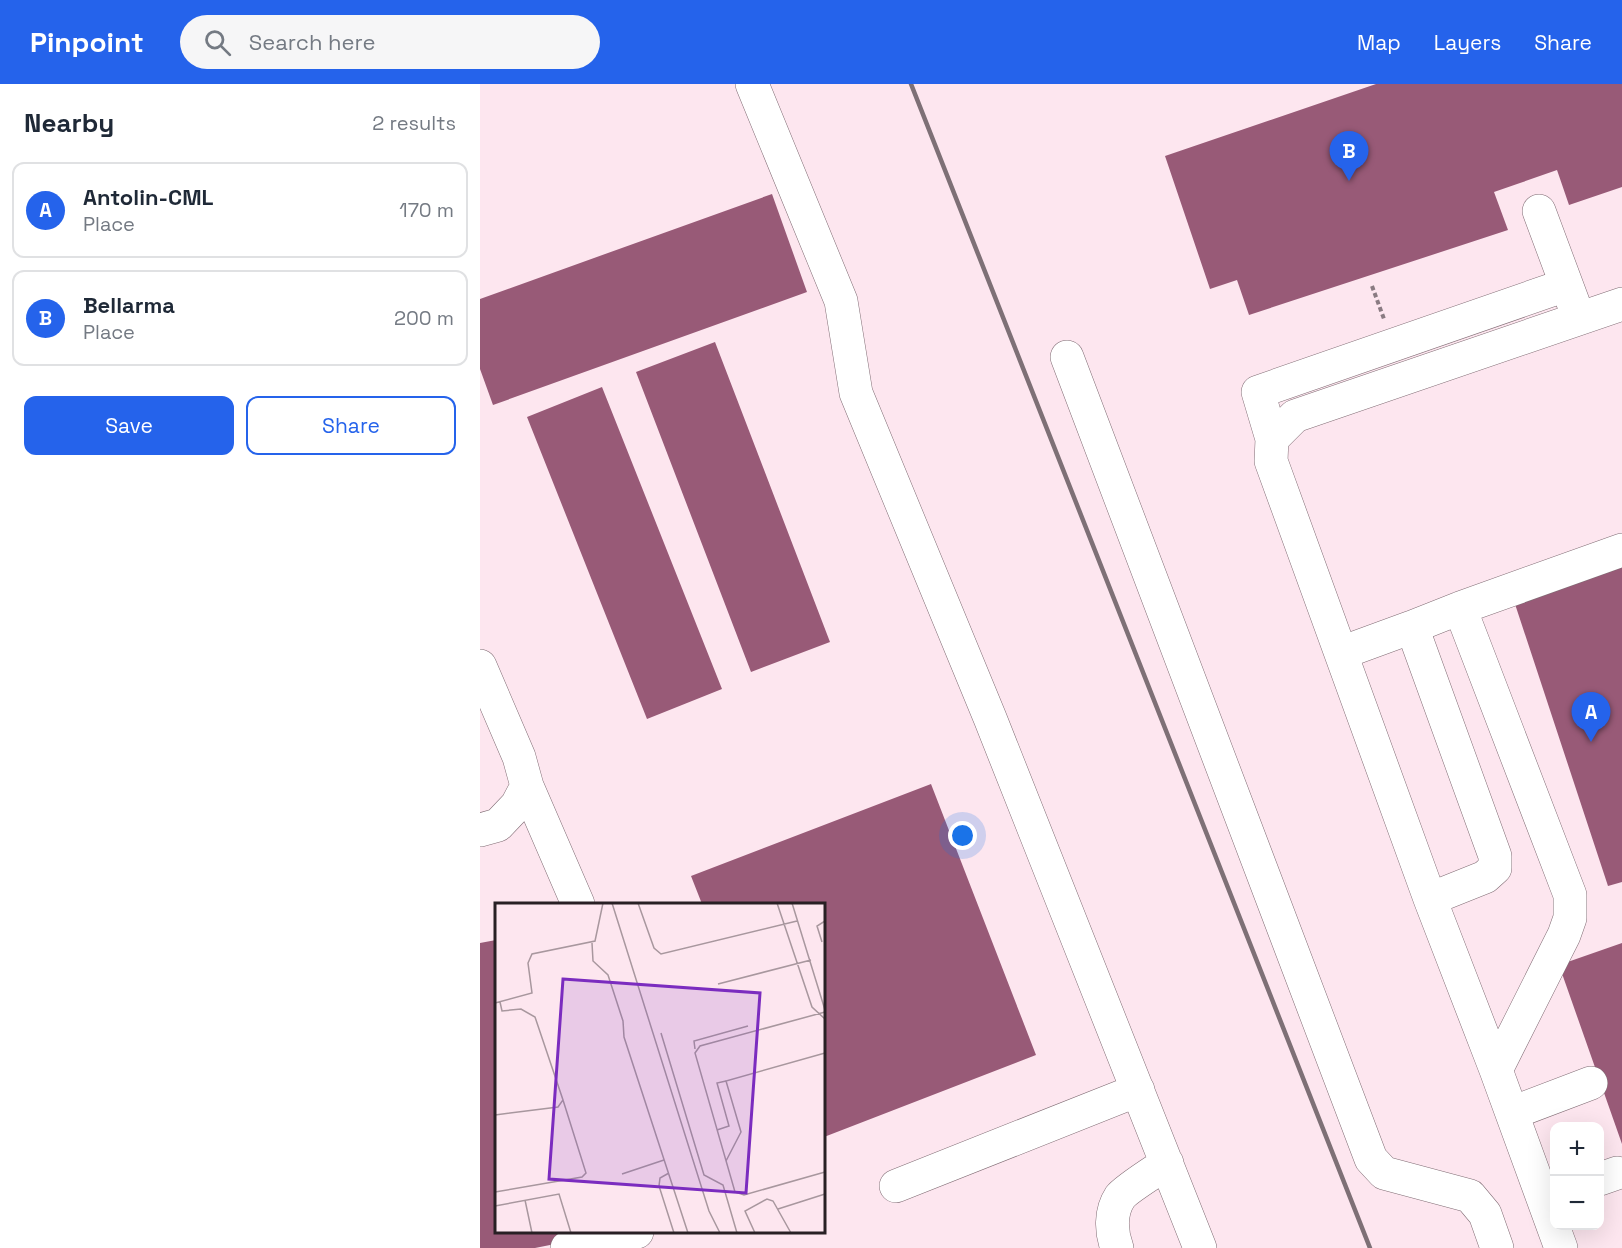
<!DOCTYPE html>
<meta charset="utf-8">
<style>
body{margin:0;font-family:"Space Grotesk",sans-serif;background:#f6f6f7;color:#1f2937}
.controls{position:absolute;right:18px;bottom:18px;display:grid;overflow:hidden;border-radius:12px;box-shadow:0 6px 24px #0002}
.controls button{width:54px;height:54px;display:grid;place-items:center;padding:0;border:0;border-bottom:2px solid #e0e1e3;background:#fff;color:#1f2937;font:30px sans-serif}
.you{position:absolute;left:483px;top:752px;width:21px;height:21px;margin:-15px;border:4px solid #fff;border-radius:50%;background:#1a73e8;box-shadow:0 0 0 9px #1a73e833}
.badge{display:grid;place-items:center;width:39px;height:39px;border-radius:50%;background:#2563eb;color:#fff;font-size:20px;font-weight:700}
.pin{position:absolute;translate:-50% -50px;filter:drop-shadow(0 2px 3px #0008)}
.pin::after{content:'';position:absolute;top:32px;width:21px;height:18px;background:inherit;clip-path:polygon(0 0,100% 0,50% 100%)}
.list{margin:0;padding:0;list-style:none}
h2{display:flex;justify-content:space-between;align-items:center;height:78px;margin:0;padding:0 24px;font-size:26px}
h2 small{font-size:20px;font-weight:400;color:#747a83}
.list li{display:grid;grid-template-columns:39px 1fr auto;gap:18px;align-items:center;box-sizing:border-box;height:96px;margin:0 12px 12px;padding:0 12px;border:2px solid #e0e1e3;border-radius:12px}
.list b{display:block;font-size:22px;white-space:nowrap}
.list p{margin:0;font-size:20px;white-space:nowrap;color:#747a83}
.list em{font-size:20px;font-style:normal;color:#747a83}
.actions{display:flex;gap:12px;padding:18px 24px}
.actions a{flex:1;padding:14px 0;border:2px solid #2563eb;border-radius:12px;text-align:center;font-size:21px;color:#2563eb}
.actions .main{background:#2563eb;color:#fff}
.icon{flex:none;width:33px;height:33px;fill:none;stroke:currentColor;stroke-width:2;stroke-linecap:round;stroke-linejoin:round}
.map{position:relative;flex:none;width:1142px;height:1164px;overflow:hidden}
header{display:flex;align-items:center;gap:36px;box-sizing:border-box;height:84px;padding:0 30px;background:#2563eb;color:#fff}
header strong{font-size:28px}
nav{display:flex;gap:33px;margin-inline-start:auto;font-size:21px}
.search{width:420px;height:54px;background:#f6f6f7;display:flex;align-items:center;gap:15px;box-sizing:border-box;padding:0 21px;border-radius:33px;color:#747a83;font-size:22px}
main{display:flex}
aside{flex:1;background:#fff}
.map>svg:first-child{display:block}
.building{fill:#985a77}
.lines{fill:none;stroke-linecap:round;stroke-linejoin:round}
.minor-casing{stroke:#816d75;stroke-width:34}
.path{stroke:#8a7b82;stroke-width:4;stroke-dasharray:4.5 3;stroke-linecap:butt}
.minor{stroke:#fff;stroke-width:33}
.rail{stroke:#7e7076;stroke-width:4.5}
.inset-road{fill:none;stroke:#a8979e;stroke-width:1.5}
.view{fill:#7b2cbf;fill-opacity:0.15;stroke:#7b2cbf;stroke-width:3}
.inset-edge{fill:none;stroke:#282024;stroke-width:3}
</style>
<header>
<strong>Pinpoint</strong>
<div class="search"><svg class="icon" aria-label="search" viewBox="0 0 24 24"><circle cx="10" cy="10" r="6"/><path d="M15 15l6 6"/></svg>Search here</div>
<nav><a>Map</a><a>Layers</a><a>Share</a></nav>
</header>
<main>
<aside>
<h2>Nearby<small>2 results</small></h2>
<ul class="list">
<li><span class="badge">A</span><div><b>Antolin-CML</b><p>Place</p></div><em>170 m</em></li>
<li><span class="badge">B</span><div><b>Bellarma</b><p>Place</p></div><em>200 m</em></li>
</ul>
<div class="actions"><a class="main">Save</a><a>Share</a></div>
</aside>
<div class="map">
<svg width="1142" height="1164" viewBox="0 0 1142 1164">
<rect width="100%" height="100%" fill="#fde6ef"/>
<path class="building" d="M896 0H1142V103L1089 121 1077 86 1040 99 1014 108 1028 146 769 231 757 196 730 205 685 72Z
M292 110 327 208 13 321 0 285V215Z
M235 258 350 558 271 588 156 288Z
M122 303 242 605 167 635 47 333Z
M1142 479V798L1128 802 1034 517Z
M451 700 556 971 344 1053V820H222L211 792Z
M16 856V1148H77L80 1159 55 1164H0V859Z
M1142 859V1060L1079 881Z"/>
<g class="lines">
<defs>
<path id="minor" d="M272 0 361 217 376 309 510 634 720 1164
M1059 127 1094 221
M587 273 891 1075 904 1089 990 1112 1005 1130 1017 1164
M792 355 778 308 1086 201
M861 569 932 543
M0 582 39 673 47 702 37 721 18 741 0 746
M47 702 98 820
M950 815 1005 793 1015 784V772L932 543 980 524
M1016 986 1084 851 1090 834V811L980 524 1142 466
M1032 1029 1111 999
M1120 1095 1137 1089
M416 1102 658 1006
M87 1164 157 1148
M637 1164C631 1148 630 1128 640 1113 646 1105 677 1086 687 1079
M1081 1164 1016 986 950 815 791 377 792 355 815 332 1142 220"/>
</defs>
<use href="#minor" class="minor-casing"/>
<path class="path" d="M892 202 904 235"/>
<use href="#minor" class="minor"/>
<path class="rail" d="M431 0 890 1164"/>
</g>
<g transform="translate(15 819)">
<rect width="330" height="330" fill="#fde6ef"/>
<path class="inset-road" d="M117 0 214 308 225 330M143 0 159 45 166 51 302 18M282 0 317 104 330 116M297 0 330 107M327 39 322 23 330 18M97 40 98 58 113 72 128 118 129 134 193 330M223 81 316 57M0 100 37 90 33 60 37 51 100 38 108 0M330 109 205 143 200 150 240 289 249 292 330 269M166 130 209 272 228 282 242 330M200 146 199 138 253 123M0 212 63 204 68 197 40 114 26 106 7 108 5 99M222 227 234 223 222 180 231 178M231 258 246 229 231 178 330 150M174 270 165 275 164 283 179 330M127 271 169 257M0 289 87 274 91 270 68 197M30 297 37 330M0 303 64 291 76 330M283 306 330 291M260 330 250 308 272 296 278 298 296 330"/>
<path class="view" d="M68 76 265 90 251 290 54 276Z"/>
<rect width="330" height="330" class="inset-edge"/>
</g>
</svg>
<div class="controls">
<button>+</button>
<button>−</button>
</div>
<div class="you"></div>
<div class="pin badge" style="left:1111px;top:658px">A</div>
<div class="pin badge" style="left:869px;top:97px">B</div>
</div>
</main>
